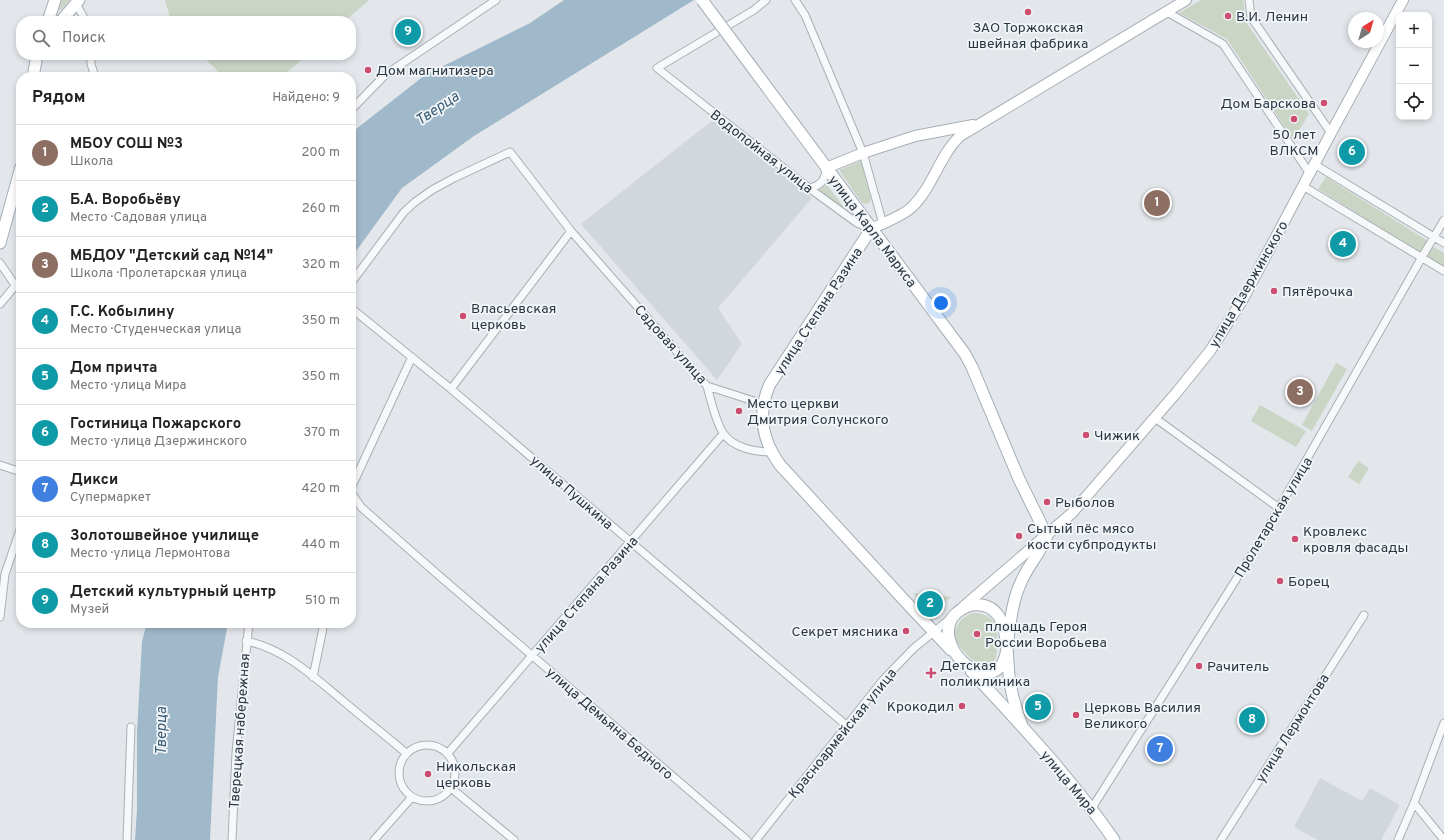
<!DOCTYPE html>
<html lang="ru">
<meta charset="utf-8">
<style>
body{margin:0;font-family:Overpass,sans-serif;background:#f6f6f6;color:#222}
.controls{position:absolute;right:12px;top:12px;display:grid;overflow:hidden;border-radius:8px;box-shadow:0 2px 6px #0003}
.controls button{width:36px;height:36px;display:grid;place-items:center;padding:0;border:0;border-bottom:1px solid #e0e0e0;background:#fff;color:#222;font:20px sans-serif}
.compass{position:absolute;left:1348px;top:12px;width:36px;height:36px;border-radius:50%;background:#fff;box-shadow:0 2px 6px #0003;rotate:37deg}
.you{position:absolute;left:941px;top:303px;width:14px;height:14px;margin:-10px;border:3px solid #fff;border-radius:50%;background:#1a73e8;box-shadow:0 0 0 6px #1a73e833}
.badge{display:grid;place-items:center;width:26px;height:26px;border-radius:50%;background:#0f766e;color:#fff;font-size:13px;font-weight:700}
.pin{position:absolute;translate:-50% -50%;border:2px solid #fff;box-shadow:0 1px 4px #0006}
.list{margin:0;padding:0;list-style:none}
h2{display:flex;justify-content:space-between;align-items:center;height:52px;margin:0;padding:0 16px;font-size:17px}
h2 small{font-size:13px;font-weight:400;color:#767676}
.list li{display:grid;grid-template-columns:26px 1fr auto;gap:12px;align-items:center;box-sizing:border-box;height:56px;padding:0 16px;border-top:1px solid #e0e0e0}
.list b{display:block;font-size:15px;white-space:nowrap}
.list p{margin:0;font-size:13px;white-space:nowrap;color:#767676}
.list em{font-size:13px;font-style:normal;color:#767676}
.icon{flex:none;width:22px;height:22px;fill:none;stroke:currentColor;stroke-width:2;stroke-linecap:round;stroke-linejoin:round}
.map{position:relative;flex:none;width:1444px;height:840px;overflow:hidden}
.search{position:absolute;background:#fff;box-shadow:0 2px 6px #0003;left:16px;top:16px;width:340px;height:44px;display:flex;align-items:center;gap:10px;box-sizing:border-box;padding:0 14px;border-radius:16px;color:#767676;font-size:15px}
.panel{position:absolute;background:#fff;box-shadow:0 2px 6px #0003;left:16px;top:72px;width:340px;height:556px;border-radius:16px}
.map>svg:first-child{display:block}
.built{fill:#d1d7dd}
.green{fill:#cbd5c5}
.water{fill:#a0b9ca}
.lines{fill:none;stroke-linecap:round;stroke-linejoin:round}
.street-casing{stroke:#a8afb5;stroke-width:9}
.secondary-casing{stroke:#a8afb5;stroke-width:12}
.primary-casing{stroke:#a3adb6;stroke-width:13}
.street{stroke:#f6f8f9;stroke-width:7}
.secondary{stroke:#fff;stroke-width:10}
.primary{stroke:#fff;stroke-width:11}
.primary-bridge-casing{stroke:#a3adb6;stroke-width:13;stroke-linecap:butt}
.primary-bridge{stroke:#fff;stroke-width:11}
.poi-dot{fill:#cb4d70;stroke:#f3f6f8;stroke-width:1.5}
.labels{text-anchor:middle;stroke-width:3.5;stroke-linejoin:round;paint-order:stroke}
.poi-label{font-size:14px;fill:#2b3743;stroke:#f3f6f8;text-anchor:start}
.street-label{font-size:14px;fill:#2b3743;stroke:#f3f6f8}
.water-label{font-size:15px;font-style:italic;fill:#365b76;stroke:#f3f6f8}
</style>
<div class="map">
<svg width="1444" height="840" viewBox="0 0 1444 840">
<rect width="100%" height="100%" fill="#e3e7eb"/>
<path class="built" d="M714 119 812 198 718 308 742 344 717 380 581 224Z
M1320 778 1362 801 1370 788 1400 805 1381 840H1318L1294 827Z"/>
<path class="green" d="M60 0H70L61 10H58L57 8Z
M165 0H369L345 21H171Z
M1201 0H1243L1246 22 1309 114 1293 140 1227 39 1179 13Z
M201 55H307L282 77H224Z
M861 161 871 200 868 204 862 203 839 170Z
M1326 177 1428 241 1420 253 1318 189Z
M827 185 848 213 819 190Z
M1432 246 1444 253V268L1425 257Z
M1336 363 1347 369 1312 431 1302 425Z
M1260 405 1306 431 1296 447 1251 421Z
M1358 461 1369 468 1359 484 1348 477Z
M913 593 952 597 935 608 925 606Z
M973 613C997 614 998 628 997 648 996 672 982 670 968 656 964 651 959 647 956 641 951 629 962 616 973 613Z"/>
<path class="water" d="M564 0H694L474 136 402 188 351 258V133L425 75 530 23Z
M147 623H228L218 677 210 840H135L137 810V732L142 641Z"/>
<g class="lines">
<defs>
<path id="street" d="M766 0 754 10 657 68 809 188 857 223 871 229
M795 0 805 15 863 153 883 224
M1249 0 1251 17 1331 133
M76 4 82 14 85 21
M1167 12 1223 44 1310 174
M91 55V64L95 77
M351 110 385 75 496 0
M1314 164 1444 243
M1303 186 1444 271
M809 188C821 186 826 179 826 168
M0 263 15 285
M351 283 404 212 415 202 432 190 454 178 510 152 571 231 707 386 763 404
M0 304 21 279
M351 308 451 389 846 725
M707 386C711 400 715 420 723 433 733 448 755 452 771 452
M451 389 571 231
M1155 418 1279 508
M0 465 21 472
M351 488 412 357
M351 492 361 507 436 573 747 840
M0 617 5 574 21 527
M246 641C283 648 313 676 342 700 363 718 385 735 406 753
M313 677 324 623
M399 773a28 28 0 1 1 56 0a28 28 0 1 1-56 0Z
M448 753 723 434
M451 788 514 840
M1414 803 1444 840
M1092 808 1259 543 1422 257 1444 220
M127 840 131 727
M232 840 236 753 249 623
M374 840 412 797
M756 840 883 680 914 648 952 617
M1221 840 1364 615
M1398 840 1414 803 1444 723"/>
<path id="secondary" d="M826 168 863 153 915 136 973 125
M871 229C883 223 903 216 912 207 933 187 939 156 960 136L1186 0
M963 607 1072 513 1177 392 1210 351 1243 299 1331 133 1403 0"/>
<path id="primary" d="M48 21 55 0
M61 21 79 0
M734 43 965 354 972 367 1019 479 1047 536C1041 552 1029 564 1022 580 1012 600 1010 624 1007 647 1001 705 932 653 952 618 957 611 964 607 972 605 1014 600 1005 658 1010 682 1012 698 1017 712 1022 726
M33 77 37 55
M871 229 770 384C757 412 762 440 780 465L904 600 951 650
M0 243 21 167
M971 671C1021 725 1072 779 1114 840"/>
</defs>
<use href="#street" class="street-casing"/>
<use href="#secondary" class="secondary-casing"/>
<use href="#primary" class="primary-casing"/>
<use href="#street" class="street"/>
<use href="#secondary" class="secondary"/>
<use href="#primary" class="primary"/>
<defs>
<path id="primary-bridge" d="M702 0 734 43"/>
</defs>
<use href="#primary-bridge" class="primary-bridge-casing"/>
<use href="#primary-bridge" class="primary-bridge"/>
</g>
<g class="poi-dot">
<circle cx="1028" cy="12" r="4"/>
<circle cx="1228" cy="16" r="4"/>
<circle cx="368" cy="70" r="4"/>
<circle cx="1324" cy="103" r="4"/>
<circle cx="1294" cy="119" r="4"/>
<circle cx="1274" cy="291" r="4"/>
<circle cx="463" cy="316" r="4"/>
<circle cx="739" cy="411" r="4"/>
<circle cx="1086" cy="435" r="4"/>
<circle cx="1047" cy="502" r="4"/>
<circle cx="1019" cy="536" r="4"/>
<circle cx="1295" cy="539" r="4"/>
<circle cx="1280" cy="581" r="4"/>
<circle cx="906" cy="631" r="4"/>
<circle cx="977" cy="634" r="4"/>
<circle cx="1199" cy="666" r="4"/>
<path d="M929 667h4v4h4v4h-4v4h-4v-4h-4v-4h4z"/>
<circle cx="962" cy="706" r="4"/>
<circle cx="1076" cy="715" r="4"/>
<circle cx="428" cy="774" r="4"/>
</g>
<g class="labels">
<g class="poi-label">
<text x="1236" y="21">В.И. Ленин</text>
<text x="1028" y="32" text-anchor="middle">ЗАО Торжокская<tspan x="1028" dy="16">швейная фабрика</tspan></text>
<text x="376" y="75">Дом магнитизера</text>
<text x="1316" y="108" text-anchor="end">Дом Барскова</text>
<text x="1294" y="139" text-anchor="middle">50 лет<tspan x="1294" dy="16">ВЛКСМ</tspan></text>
<text x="1282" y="296">Пятёрочка</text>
<text x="471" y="313">Власьевская<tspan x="471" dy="16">церковь</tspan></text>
<text x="747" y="408">Место церкви<tspan x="747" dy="16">Дмитрия Солунского</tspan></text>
<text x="1094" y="440">Чижик</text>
<text x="1055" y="507">Рыболов</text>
<text x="1027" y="533">Сытый пёс мясо<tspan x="1027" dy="16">кости субпродукты</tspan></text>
<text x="1303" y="536">Кровлекс<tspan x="1303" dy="16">кровля фасады</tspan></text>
<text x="1288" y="586">Борец</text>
<text x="985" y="631">площадь Героя<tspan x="985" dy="16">России Воробьева</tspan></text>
<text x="898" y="636" text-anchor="end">Секрет мясника</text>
<text x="940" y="670">Детская<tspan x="940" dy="16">поликлиника</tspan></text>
<text x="1207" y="671">Рачитель</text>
<text x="954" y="711" text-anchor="end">Крокодил</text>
<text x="1084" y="712">Церковь Василия<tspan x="1084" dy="16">Великого</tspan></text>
<text x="436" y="771">Никольская<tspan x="436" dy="16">церковь</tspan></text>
</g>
<g class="street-label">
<text transform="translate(762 151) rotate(38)" y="5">Водопойная улица</text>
<text transform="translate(873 231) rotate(53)" y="5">улица Карла Маркса</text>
<text transform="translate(1248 284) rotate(-60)" y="5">улица Дзержинского</text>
<text transform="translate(818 311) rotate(-57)" y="5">улица Степана Разина</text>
<text transform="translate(671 344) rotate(48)" y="5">Садовая улица</text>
<text transform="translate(572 492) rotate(41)" y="5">улица Пушкина</text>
<text transform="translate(1273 517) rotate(-59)" y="5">Пролетарская улица</text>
<text transform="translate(586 594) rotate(-49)" y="5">улица Степана Разина</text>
<text transform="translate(610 723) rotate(41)" y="5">улица Демьяна Бедного</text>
<text transform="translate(1292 728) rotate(-58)" y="5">улица Лермонтова</text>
<text transform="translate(239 731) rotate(-86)" y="5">Тверецкая набережная</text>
<text transform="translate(842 733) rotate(-51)" y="5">Красноармейская улица</text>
<text transform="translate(1069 782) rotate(50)" y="5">улица Мира</text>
</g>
<g class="water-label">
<text transform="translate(437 108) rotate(-34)" y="5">Тверца</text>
<text transform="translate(161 731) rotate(-90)" y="5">Тверца</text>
</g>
</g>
</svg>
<div class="controls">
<button>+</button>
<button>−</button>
<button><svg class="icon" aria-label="locate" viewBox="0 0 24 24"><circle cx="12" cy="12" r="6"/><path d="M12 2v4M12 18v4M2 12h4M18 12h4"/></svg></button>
</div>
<svg class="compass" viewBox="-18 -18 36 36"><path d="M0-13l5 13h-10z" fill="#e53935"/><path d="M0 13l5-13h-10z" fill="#767676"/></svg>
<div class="you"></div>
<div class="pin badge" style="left:1157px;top:203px;background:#8d6e63">1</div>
<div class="pin badge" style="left:930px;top:604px;background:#0f9aa8">2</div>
<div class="pin badge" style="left:1300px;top:392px;background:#8d6e63">3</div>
<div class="pin badge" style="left:1343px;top:244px;background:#0f9aa8">4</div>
<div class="pin badge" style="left:1038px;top:707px;background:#0f9aa8">5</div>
<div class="pin badge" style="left:1352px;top:152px;background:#0f9aa8">6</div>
<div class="pin badge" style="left:1160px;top:749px;background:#3f7fe0">7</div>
<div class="pin badge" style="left:1252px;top:720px;background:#0f9aa8">8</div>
<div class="pin badge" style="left:408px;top:32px;background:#0f9aa8">9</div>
<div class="search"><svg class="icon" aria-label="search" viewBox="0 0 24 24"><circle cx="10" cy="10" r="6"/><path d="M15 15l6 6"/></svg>Поиск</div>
<section class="panel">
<h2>Рядом<small>Найдено: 9</small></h2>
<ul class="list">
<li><span class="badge" style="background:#8d6e63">1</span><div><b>МБОУ СОШ №3</b><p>Школа</p></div><em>200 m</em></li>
<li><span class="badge" style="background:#0f9aa8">2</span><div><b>Б.А. Воробьёву</b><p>Место · Садовая улица</p></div><em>260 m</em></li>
<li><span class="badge" style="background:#8d6e63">3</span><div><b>МБДОУ &quot;Детский сад №14&quot;</b><p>Школа · Пролетарская улица</p></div><em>320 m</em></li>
<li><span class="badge" style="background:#0f9aa8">4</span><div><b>Г.С. Кобылину</b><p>Место · Студенческая улица</p></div><em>350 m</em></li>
<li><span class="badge" style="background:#0f9aa8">5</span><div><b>Дом причта</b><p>Место · улица Мира</p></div><em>350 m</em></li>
<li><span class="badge" style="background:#0f9aa8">6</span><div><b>Гостиница Пожарского</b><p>Место · улица Дзержинского</p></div><em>370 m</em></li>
<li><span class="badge" style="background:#3f7fe0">7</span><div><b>Дикси</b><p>Супермаркет</p></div><em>420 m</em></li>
<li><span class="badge" style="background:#0f9aa8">8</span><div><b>Золотошвейное училище</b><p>Место · улица Лермонтова</p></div><em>440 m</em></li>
<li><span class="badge" style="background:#0f9aa8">9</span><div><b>Детский культурный центр</b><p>Музей</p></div><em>510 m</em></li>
</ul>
</section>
</div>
